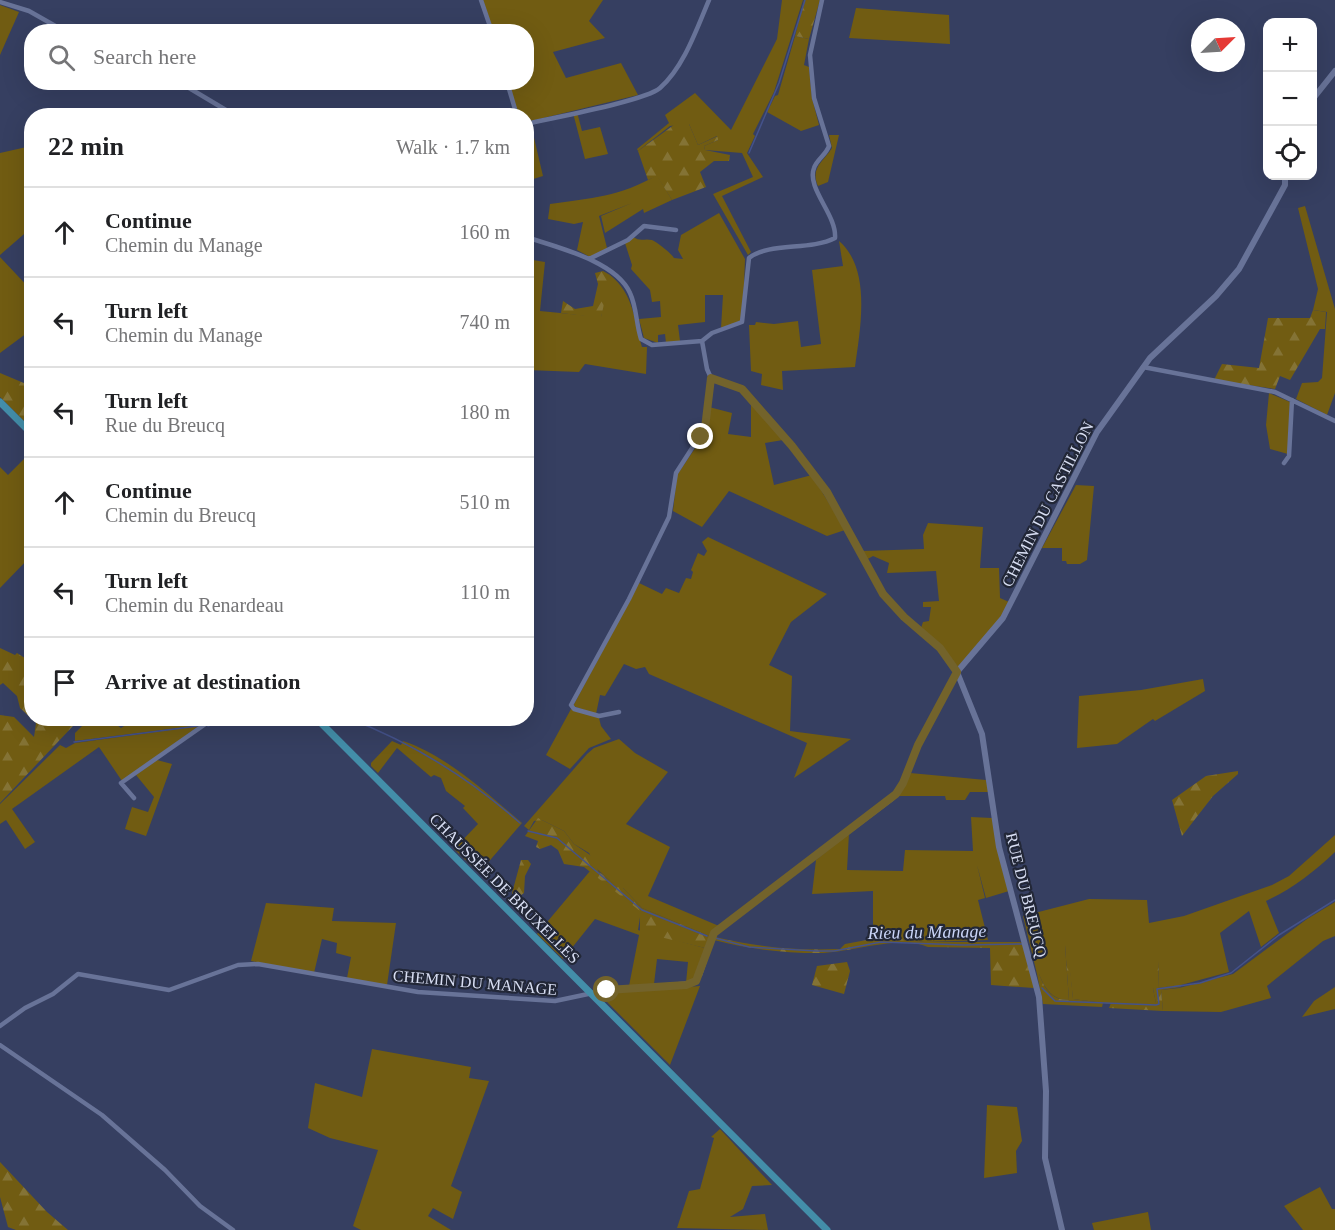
<!DOCTYPE html>
<meta charset="utf-8">
<style>
body{margin:0;font-family:Georgia,serif;background:#f2f2f2;color:#202124}
.controls{position:absolute;right:18px;top:18px;display:grid;overflow:hidden;border-radius:12px;box-shadow:0 6px 24px #0002}
.controls button{width:54px;height:54px;display:grid;place-items:center;padding:0;border:0;border-bottom:2px solid #e0e0e0;background:#fff;color:#202124;font:30px sans-serif}
.compass{position:absolute;left:1191px;top:18px;width:54px;height:54px;border-radius:50%;background:#fff;box-shadow:0 6px 24px #0002;rotate:66deg}
.stop{position:absolute;width:18px;height:18px;margin:-14px;border:4px solid #73632b;border-radius:50%;background:#fff}
.stop.end{background:#73632b;border-color:#fff;box-shadow:0 2px 6px #0008}
.list{margin:0;padding:0;list-style:none}
h2{display:flex;justify-content:space-between;align-items:center;height:78px;margin:0;padding:0 24px;font-size:26px}
h2 small{font-size:20px;font-weight:400;color:#757577}
.list li{display:grid;grid-template-columns:39px 1fr auto;gap:18px;align-items:center;box-sizing:border-box;height:90px;padding:0 24px;border-top:2px solid #e0e0e0}
.list b{display:block;font-size:22px;white-space:nowrap}
.list p{margin:0;font-size:20px;white-space:nowrap;color:#757577}
.list em{font-size:20px;font-style:normal;color:#757577}
.icon{flex:none;width:33px;height:33px;fill:none;stroke:currentColor;stroke-width:2;stroke-linecap:round;stroke-linejoin:round}
.map{position:relative;flex:none;width:1335px;height:1230px;overflow:hidden}
.search{position:absolute;background:#fff;box-shadow:0 6px 24px #0002;left:24px;top:24px;width:510px;height:66px;display:flex;align-items:center;gap:15px;box-sizing:border-box;padding:0 21px;border-radius:24px;color:#757577;font-size:22px}
.panel{position:absolute;background:#fff;box-shadow:0 6px 24px #0002;left:24px;top:108px;width:510px;height:618px;border-radius:24px}
.map>svg:first-child{display:block}
.grass{fill:#715c12}
.forest{fill:url(#forest-firs)}
.lines{fill:none;stroke-linecap:round;stroke-linejoin:round}
.stream{stroke:#44528a;stroke-width:1.5}
.street{stroke:#687398;stroke-width:4.5}
.secondary{stroke:#687398;stroke-width:6}
.primary{stroke:#438ea9;stroke-width:7}
.route{stroke:#73632b;stroke-width:8}
.labels{text-anchor:middle;stroke-width:4.5;stroke-linejoin:round;paint-order:stroke}
.street-label{font-size:16px;fill:#d8def3;stroke:#222737}
.water-label{font-size:18px;font-style:italic;fill:#c9d4f7;stroke:#222737}
</style>
<div class="map">
<svg width="1335" height="1230" viewBox="0 0 1335 1230">
<defs>
<pattern id="forest-firs" width="22" height="20" patternUnits="userSpaceOnUse" patternTransform="scale(1.5)"><rect width="22" height="20" fill="#715c12"/><path d="M5 1l3.5 6h-7zM16 11l3.5 6h-7z" fill="#847335"/></pattern>
</defs>
<rect width="100%" height="100%" fill="#363f61"/>
<path class="grass" d="M483 0H603L589 21 605 38 553 52 566 78 621 63 638 95 527 122 526 116 518 115 509 83 526 82V32L493 31Z
M782 0H803L774 92 753 134 755 136 747 153 763 177 722 196 751 252 748 255 713 194 753 177 742 153 705 150 704 146 718 140 717 136 698 145 689 124 670 126 638 151 637 149 669 123 665 115 695 93 731 130 777 39Z
M0 5 19 12 0 55Z
M856 8 949 15 950 44 849 38Z
M795 36 809 39 804 65 809 67 812 98 819 125 801 131 767 112 775 96 778 95Z
M577 112 582 131 600 127 608 154 585 159 573 113Z
M531 125 543 176 527 181V126Z
M829 135H839L828 182 818 186C810 168 823 162 832 148Z
M31 146V228L0 255V153Z
M657 175 672 200 644 213 643 209 605 233 601 216 632 203 599 216 607 248 590 257 577 250 583 222 574 224 548 219 550 204C591 198 620 197 657 175Z
M1305 206 1335 309V393L1327 415 1296 399 1302 383 1318 382 1322 378 1327 312 1313 310 1318 289 1298 208Z
M719 213 745 259 743 311 740 321 721 328 723 295H705V322L678 325 680 341 666 343 665 334 658 335V343L644 338 639 319 661 317 660 301 652 302 650 290 631 269 632 265 625 243 633 237C641 242 644 238 652 240 657 242 672 254 674 258L683 259 678 250 681 235Z
M839 241C872 269 860 330 855 367L782 371 783 390 761 385 762 374 751 371 749 325H755L756 322 774 324 798 321 801 347 821 344 812 270 843 266Z
M0 257 32 291 31 330 0 353Z
M527 259 545 262 540 311 601 317 607 280 610 275C634 294 634 320 642 347H647L646 374 585 364 579 372 527 370Z
M1269 393 1290 402 1288 454 1270 449 1266 425Z
M751 402 783 440 765 443 774 485 812 475 845 530 827 536 729 491 702 527 673 511 677 475 704 435 709 407 732 413 728 434 751 437Z
M31 452V556L0 588V467L8 475Z
M1076 485 1094 486 1087 560 1080 564H1067L1066 561H1062V548H1042Z
M928 523 983 527 980 568H999L1000 598 1009 602 999 620 958 667 921 628 923 622 929 621 931 607H923V602L939 601 936 571 887 573 889 563 873 556 866 560 862 551 924 549 923 535Z
M708 537 827 594 791 622 769 665 792 676 790 731 851 739 794 778 807 743 649 674 645 667 636 669 624 664 605 696 600 695 596 714 573 706 639 583 662 594 666 588 679 593 686 578 691 579 693 572 691 570 698 553 704 556 707 551 702 542Z
M1203 679 1205 691 1155 721 1153 719 1117 744 1077 748 1079 696 1141 690Z
M571 709 599 718 601 726 611 739 589 748 570 769 546 755Z
M89 719H109L121 728 135 719H211L202 725 75 741V733Z
M199 726 122 781 99 747 12 809 35 842 25 849 6 820 0 824V804L60 745 66 748 75 743Z
M619 739 635 753 668 772 626 824 670 847 648 896 719 926 709 936 642 908 623 888H618L598 870 589 853 574 844 564 831 542 820 534 821 529 830 524 826 587 754 594 748Z
M392 741 401 745 403 741C446 755 488 794 522 823L479 873 454 849 478 824 463 808 465 806 446 791 441 778 434 775 431 777 397 748 378 773 371 766V763Z
M157 760 172 764 146 836 125 829 132 807 148 812 154 797 136 775Z
M910 773 986 780 989 792H970L965 800H946L945 796H897Z
M971 817 992 818 1009 891 986 898 977 865 985 898 978 900 988 940 925 942 883 937 873 940V891L812 894 816 860 849 833 847 870 903 871 905 850 973 851Z
M1335 835V852C1314 872 1292 889 1266 901L1279 933 1261 947 1249 911 1220 933 1229 972 1181 985 1158 988 1159 961 1155 960V988L1153 989 1156 1003 1152 1004H1111L1073 999 1067 945H1065L1069 1000C1052 1000 1045 989 1039 974H1037L1023 916 1089 899 1147 900 1149 923 1184 916 1272 885 1289 876Z
M590 871 641 911 638 930 705 948 699 974 694 981 686 983 688 962 657 959 654 984 629 986 639 935 595 919 563 959 537 934Z
M1335 902V936L1323 941 1267 986 1271 998 1221 1012 1163 1011 1161 990 1179 988 1233 974 1307 919Z
M266 903 334 908 332 921 396 923 387 985 347 978 351 957 336 953 337 943 322 939 314 973 251 961Z
M700 986 670 1065 600 995 609 993Z
M1335 987V1009L1302 1017 1314 1001Z
M372 1049 471 1067 469 1078 489 1081 451 1186 462 1192 453 1219 433 1208 428 1216 451 1230H361L353 1226 378 1150 330 1138 308 1128 315 1083 362 1097Z
M987 1105 1017 1107 1022 1141 1016 1151 1017 1173 984 1178Z
M720 1129 772 1185 752 1186 743 1209 730 1217 765 1214 768 1230 677 1228 689 1191 700 1189 714 1138 711 1137Z
M1320 1187 1332 1209H1335V1230H1303L1284 1206Z
M1148 1212 1151 1230H1094L1092 1223Z"/>
<path class="forest" d="M804 0H820L809 39 795 36Z
M682 119 689 124 698 145 718 136V140L704 146 705 150 730 155 729 161H714L700 172 706 187 672 200 657 176 648 180 638 151Z
M603 271 610 275 601 318 561 313 563 301 575 309 593 306 598 284 595 273Z
M1313 310 1326 312 1325 329H1320L1290 380 1280 376 1275 389 1214 380 1222 364 1259 368 1268 318H1310Z
M0 373 31 386V428L0 397Z
M0 648 15 655 17 653 31 662 32 718 66 719 73 726 0 803V715L14 717 34 737 36 723 20 708 17 696 3 683 0 685Z
M1238 771V774L1213 796 1182 836 1172 800 1206 776Z
M538 818 564 831 574 844 596 859 598 871 618 887 623 888 642 908 709 936 705 948 640 932V911L584 867 564 864 558 850 551 845 540 849 536 847 538 841 525 836Z
M521 860H528L531 864 525 876 524 893 516 899 512 893Z
M1152 929 1159 961 1158 988 1179 985 1181 987 1161 990 1163 1011 1109 1008 1111 1003 1122 1004 1125 1001 1156 1003 1153 989 1155 987V960L1148 930Z
M715 937C757 947 797 951 840 949L845 944 883 937 925 942H1020L1025 944 1034 988 991 985 990 948 928 947C900 934 850 953 819 953 783 953 748 949 714 940Z
M1068 944 1073 999 1103 1003 1102 1007 1043 1004 1037 974H1039C1045 989 1051 1000 1069 1000L1065 945Z
M847 962 850 971 844 994 812 985 817 966Z
M0 1162 47 1212 68 1230H16L8 1227 0 1197Z"/>
<g class="lines">
<path class="stream" d="M749 153 779 83 805 0
M348 718C413 743 468 777 520 823
M208 726 229 718
M74 742 198 726
M528 831 557 838 642 910 707 936
M715 938 749 947 816 951H834L881 942 963 945 1023 944
M1042 988 1055 1001 1156 1005 1159 1004 1157 989 1200 983 1231 973 1279 935 1335 900"/>
<path class="street" d="M481 0 492 32
M0 2 29 11 66 32
M179 82 236 116
M507 82 517 116
M526 124C551 118 645 101 660 88 684 67 697 28 709 0
M526 237C556 247 616 261 630 293 637 308 636 324 641 339L652 345 702 341 712 333 742 322 749 258C769 242 810 251 835 238 837 215 806 188 814 168 817 159 826 155 829 146L814 98 810 55 822 0
M589 259 628 240 644 226 676 230
M1143 367 1275 392 1335 421
M1284 463 1289 456 1292 400
M619 712 599 716 574 709 571 705 629 599 669 517 676 473 705 428 711 378
M134 798 121 783 214 718
M0 1026 25 1008 53 994 78 974 169 990 238 965 258 964 418 992 555 1001 607 990 693 983 700 975 714 933 892 799 903 783 918 745 957 672 940 648 904 617 880 590 837 510 807 464 742 389 711 378 707 369 702 341
M0 1045 102 1115 165 1170 200 1206 233 1230"/>
<path class="secondary" d="M1312 100 1335 71
M1062 1230 1045 1158 1046 1091 1039 997 999 847 982 734 957 672 1003 618 1097 432 1150 358 1216 296 1239 269 1285 185V176"/>
<path class="primary" d="M0 402 32 434
M316 718 827 1230"/>
</g>
<g class="lines">
<path class="route" d="M607 990 686 985 696 981 714 933 896 794 903 783 918 745 957 672 940 648 904 617 883 594 827 492 792 446 742 389 711 378 705 428 701 437"/>
</g>
<g class="labels">
<g class="street-label">
<text transform="translate(1047 504) rotate(-63)" y="6">CHEMIN DU CASTILLON</text>
<text transform="translate(505 888) rotate(45)" y="6">CHAUSSÉE DE BRUXELLES</text>
<text transform="translate(1027 895) rotate(76)" y="6">RUE DU BREUCQ</text>
<text transform="translate(475 982) rotate(5)" y="6">CHEMIN DU MANAGE</text>
</g>
<g class="water-label">
<text transform="translate(927 932) rotate(-1)" y="6">Rieu du Manage</text>
</g>
</g>
</svg>
<div class="controls">
<button>+</button>
<button>−</button>
<button><svg class="icon" aria-label="locate" viewBox="0 0 24 24"><circle cx="12" cy="12" r="6"/><path d="M12 2v4M12 18v4M2 12h4M18 12h4"/></svg></button>
</div>
<svg class="compass" viewBox="-18 -18 36 36"><path d="M0-13l5 13h-10z" fill="#e53935"/><path d="M0 13l5-13h-10z" fill="#757577"/></svg>
<div class="stop" style="left:607px;top:990px"></div>
<div class="stop end" style="left:701px;top:437px"></div>
<div class="search"><svg class="icon" aria-label="search" viewBox="0 0 24 24"><circle cx="10" cy="10" r="6"/><path d="M15 15l6 6"/></svg>Search here</div>
<section class="panel">
<h2>22 min<small>Walk · 1.7 km</small></h2>
<ul class="list">
<li><svg class="icon" aria-label="ahead" viewBox="0 0 24 24"><path d="M12 20V5M6 11l6-6 6 6"/></svg><div><b>Continue</b><p>Chemin du Manage</p></div><em>160 m</em></li>
<li><svg class="icon" aria-label="left" viewBox="0 0 24 24"><path d="M17 20v-9H6M10 6l-5 5 5 5"/></svg><div><b>Turn left</b><p>Chemin du Manage</p></div><em>740 m</em></li>
<li><svg class="icon" aria-label="left" viewBox="0 0 24 24"><path d="M17 20v-9H6M10 6l-5 5 5 5"/></svg><div><b>Turn left</b><p>Rue du Breucq</p></div><em>180 m</em></li>
<li><svg class="icon" aria-label="ahead" viewBox="0 0 24 24"><path d="M12 20V5M6 11l6-6 6 6"/></svg><div><b>Continue</b><p>Chemin du Breucq</p></div><em>510 m</em></li>
<li><svg class="icon" aria-label="left" viewBox="0 0 24 24"><path d="M17 20v-9H6M10 6l-5 5 5 5"/></svg><div><b>Turn left</b><p>Chemin du Renardeau</p></div><em>110 m</em></li>
<li><svg class="icon" aria-label="arrive" viewBox="0 0 24 24"><path d="M6 21V4h12l-3 4 3 4H6"/></svg><div><b>Arrive at destination</b></div></li>
</ul>
</section>
</div>
